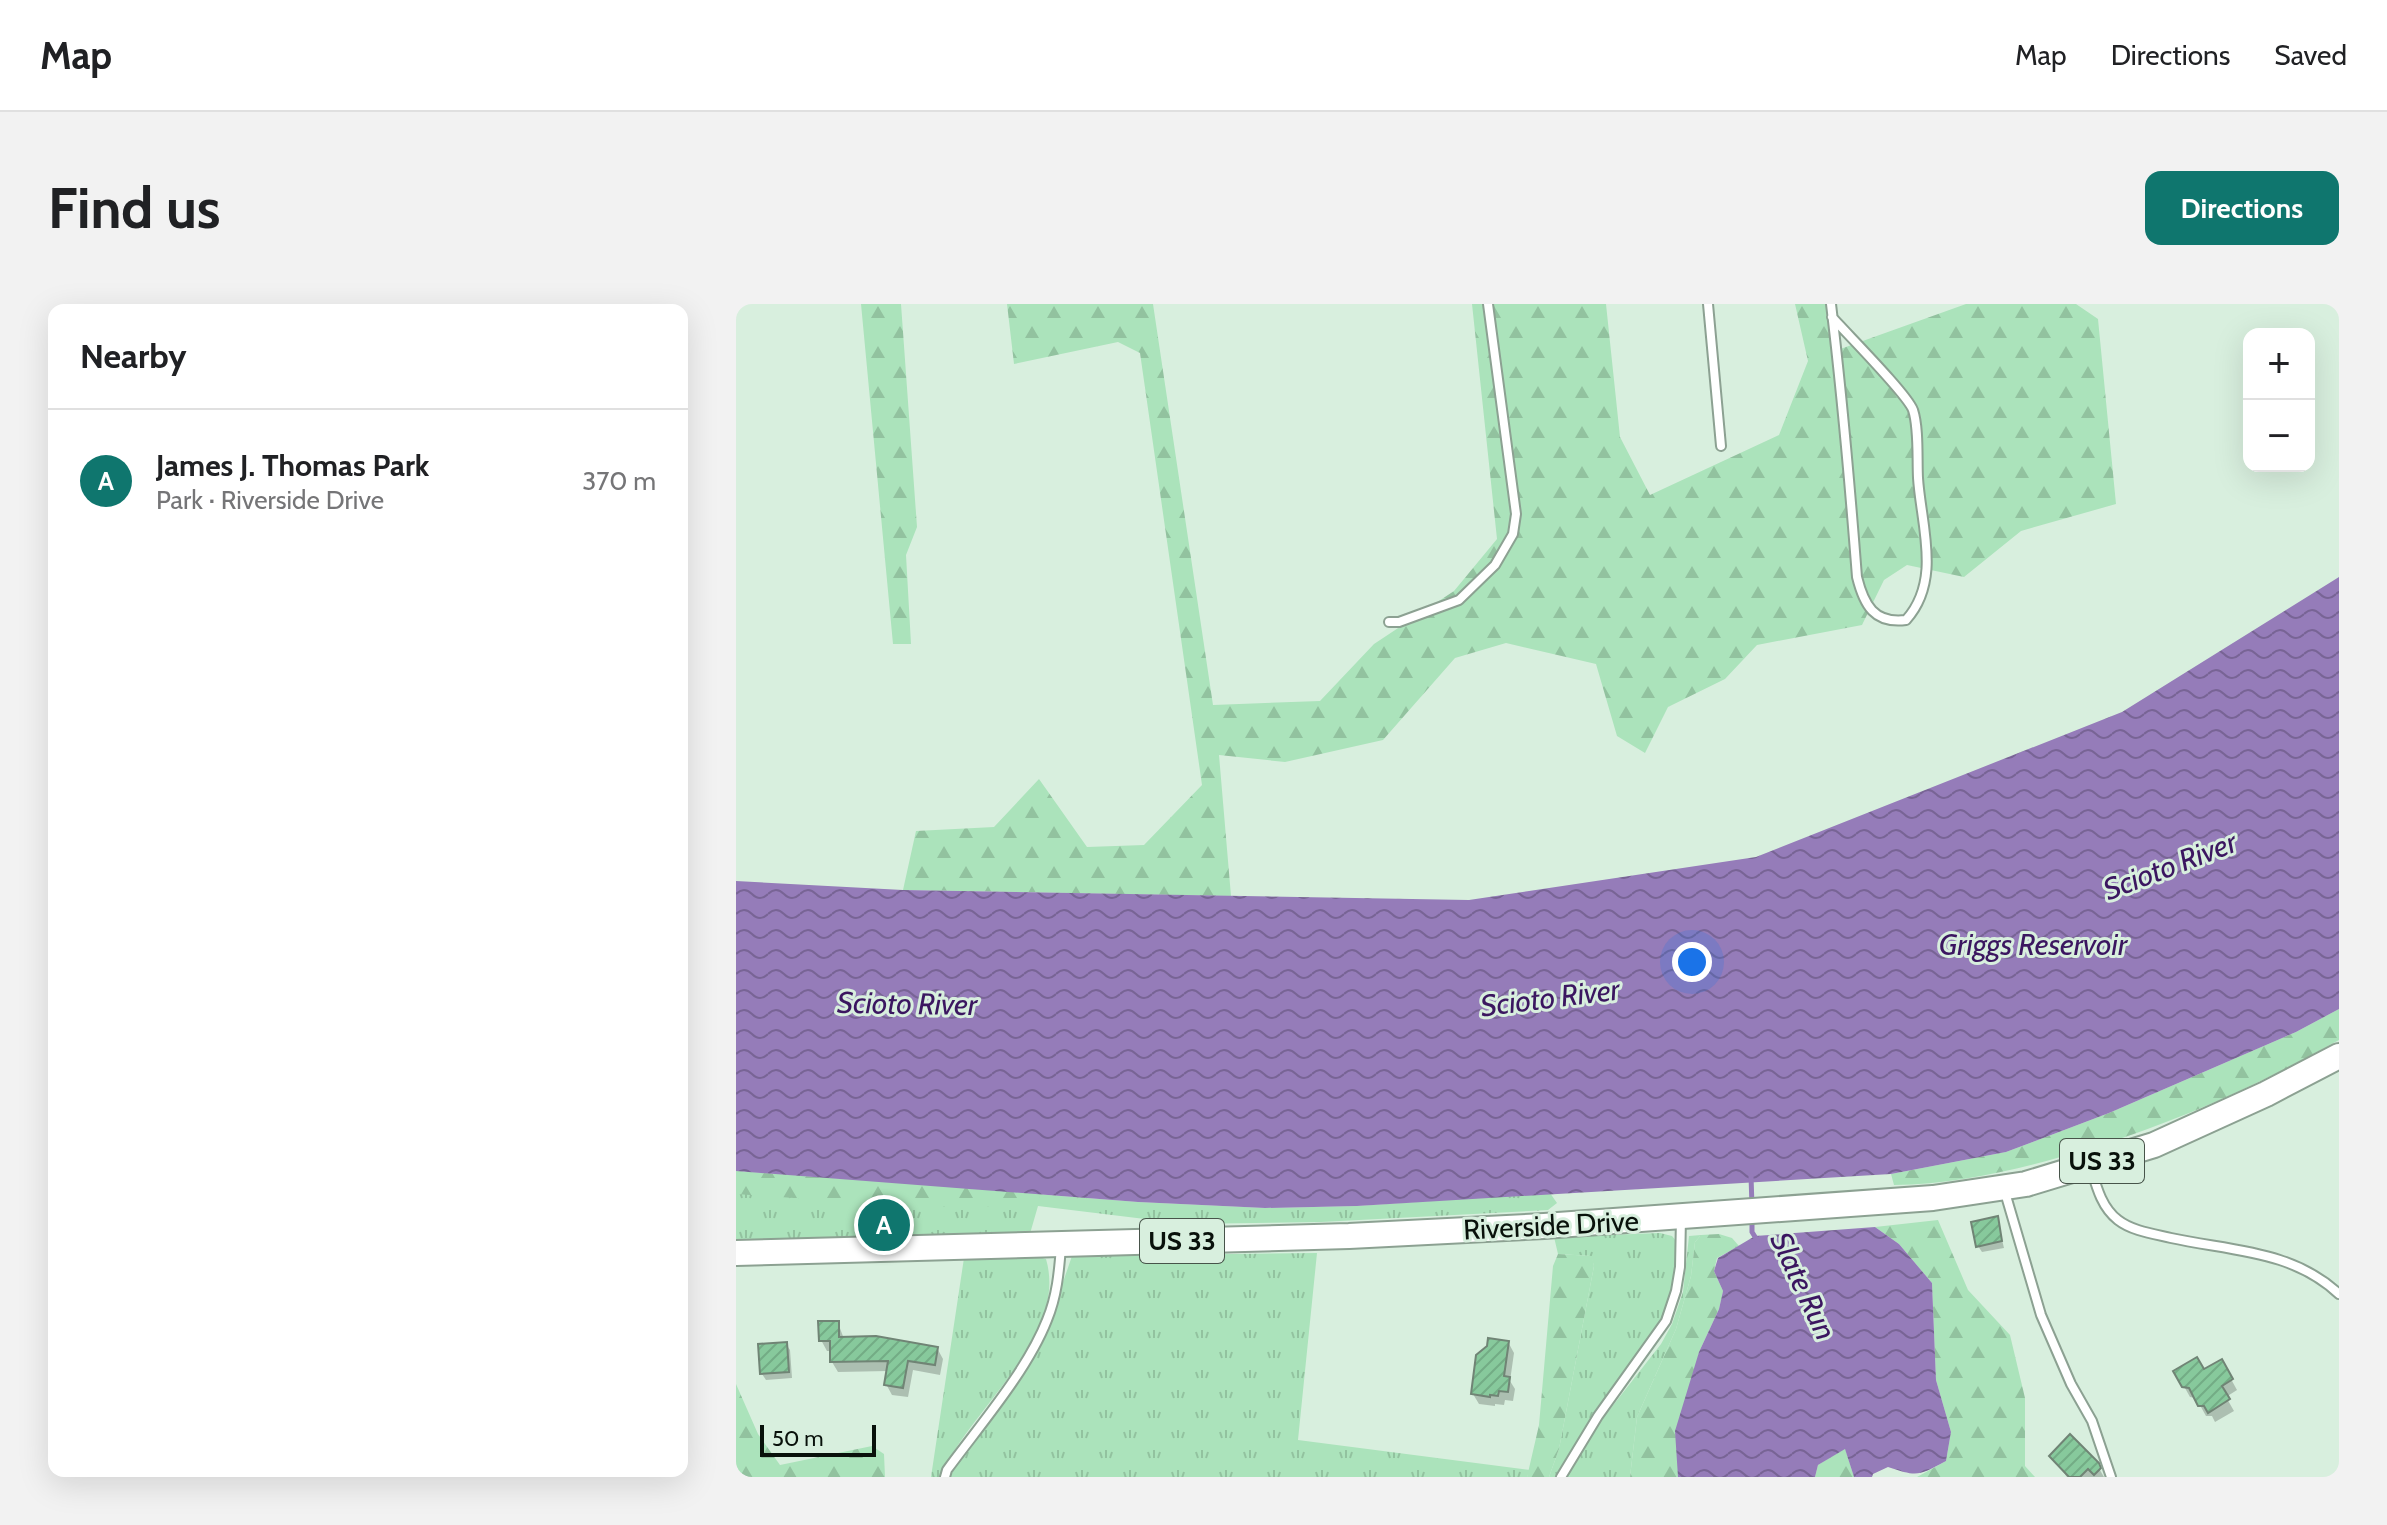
<!DOCTYPE html>
<meta charset="utf-8">
<style>
body{margin:0;font-family:Cabin,sans-serif;background:#f2f2f2;color:#202124}
.controls{position:absolute;right:24px;top:24px;display:grid;overflow:hidden;border-radius:16px;box-shadow:0 8px 32px #0002}
.controls button{width:72px;height:72px;display:grid;place-items:center;padding:0;border:0;border-bottom:2px solid #e0e0e0;background:#fff;color:#202124;font:40px sans-serif}
.scale{position:absolute;left:24px;bottom:20px;width:116px;box-sizing:border-box;padding-left:8px;border:4px solid #09110b;border-top:0;font-size:22px;line-height:28px;white-space:nowrap;color:#09110b;-webkit-text-stroke:6px #d8efde;paint-order:stroke}
.you{position:absolute;left:956px;top:658px;width:28px;height:28px;margin:-20px;border:6px solid #fff;border-radius:50%;background:#1a73e8;box-shadow:0 0 0 12px #1a73e833}
.badge{display:grid;place-items:center;width:52px;height:52px;border-radius:50%;background:#0f766e;color:#fff;font-size:26px;font-weight:700}
.pin{position:absolute;translate:-50% -50%;border:4px solid #fff;box-shadow:0 2px 8px #0006}
.list{margin:0;padding:0;list-style:none}
h2{display:flex;justify-content:space-between;align-items:center;height:104px;margin:0;padding:0 32px;font-size:34px}
h2 small{font-size:26px;font-weight:400;color:#757577}
.list li{display:grid;grid-template-columns:52px 1fr auto;gap:24px;align-items:center;box-sizing:border-box;height:144px;padding:0 32px;border-top:2px solid #e0e0e0}
.list b{display:block;font-size:30px;white-space:nowrap}
.list p{margin:0;font-size:26px;white-space:nowrap;color:#757577}
.list em{font-size:26px;font-style:normal;color:#757577}
.map{position:relative;flex:none;width:1603px;height:1173px;overflow:hidden;border-radius:16px}
header{display:flex;align-items:center;gap:48px;box-sizing:border-box;height:112px;padding:0 40px;background:#fff;border-bottom:2px solid #e0e0e0}
header strong{font-size:38px}
nav{display:flex;gap:44px;margin-inline-start:auto;font-size:28px}
.intro{display:flex;align-items:center;justify-content:space-between;box-sizing:border-box;height:192px;padding:0 48px}
h1{margin:0;font-size:56px}
.button{padding:20px 36px;border-radius:16px;background:#0f766e;color:#fff;font-size:28px;font-weight:700}
main{display:flex;gap:48px;padding:0 48px}
aside{flex:1;background:#fff;border-radius:16px;box-shadow:0 8px 32px #0002}
.map>svg:first-child{display:block}
.grass{fill:url(#grass-tufts)}
.forest{fill:url(#forest-firs)}
.water{fill:url(#water-waves)}
.shadow{fill:#0003}
.lines{fill:none;stroke-linecap:round;stroke-linejoin:round}
.stream{stroke:#957cb9;stroke-width:5}
.building{fill:url(#building-hatch);stroke:#708475;stroke-width:2}
.service-casing{stroke:#8ca192;stroke-width:12}
.primary-casing{stroke:#8ca192;stroke-width:28}
.service{stroke:#fff;stroke-width:8}
.primary{stroke:#fff;stroke-width:24}
.labels{text-anchor:middle;stroke-width:6;stroke-linejoin:round;paint-order:stroke}
.shield{fill:#d8efde;stroke:#47544a;stroke-width:2}
.shield-label{font-size:26px;font-weight:bold;fill:#09110b}
.street-label{font-size:28px;fill:#09110b;stroke:#d8efde}
.water-label{font-size:30px;font-style:italic;fill:#3b1660;stroke:#d8efde}
</style>
<header>
<strong>Map</strong>
<nav><a>Map</a><a>Directions</a><a>Saved</a></nav>
</header>
<div class="intro"><h1>Find us</h1><a class="button">Directions</a></div>
<main>
<aside>
<h2>Nearby<small></small></h2>
<ul class="list">
<li><span class="badge">A</span><div><b>James J. Thomas Park</b><p>Park · Riverside Drive</p></div><em>370 m</em></li>
</ul>
</aside>
<div class="map">
<svg width="1603" height="1173" viewBox="0 0 1603 1173">
<defs>
<pattern id="grass-tufts" width="24" height="20" patternUnits="userSpaceOnUse" patternTransform="scale(2)"><rect width="24" height="20" fill="#abe3bb"/><path d="M3 7l-1-3M5 7V3M7 7l1-3M15 17l-1-3M17 17v-4M19 17l1-3" fill="none" stroke="#92c29f"/></pattern>
<pattern id="forest-firs" width="22" height="20" patternUnits="userSpaceOnUse" patternTransform="scale(2)"><rect width="22" height="20" fill="#abe3bb"/><path d="M5 1l3.5 6h-7zM16 11l3.5 6h-7z" fill="#92c29f"/></pattern>
<pattern id="water-waves" width="16" height="10" patternUnits="userSpaceOnUse" patternTransform="scale(2)"><rect width="16" height="10" fill="#957cb9"/><path d="M0 5q4-4 8 0t8 0" fill="none" stroke="#786495"/></pattern>
<pattern id="building-hatch" width="6" height="6" patternUnits="userSpaceOnUse" patternTransform="scale(2)"><rect width="6" height="6" fill="#87c99c"/><path d="M-1 1l2-2M0 6l6-6M5 7l2-2" fill="none" stroke="#73ac85"/></pattern>
</defs>
<rect width="100%" height="100%" fill="#d8efde"/>
<path class="grass" d="M0 867 402 898 529 904 621 902 814 889 821 899 812 906 585 918 450 920 302 902 291 940 0 949Z
M924 929 936 932 941 938C942 971 936 998 919 1027L857 1110 819 1173H813L823 1145 858 962 855 952 822 950 818 933Z
M965 931 959 938 955 972 940 1025 901 1113 894 1173H831L864 1118 925 1040 936 1020 947 988 953 932Z
M581 949 562 1136 794 1166 791 1173H214L226 1149 308 1033 336 952Z
M303 953 310 955C333 1033 232 1107 204 1173H195L228 954Z"/>
<path class="forest" d="M125 0H165L181 223 170 251 175 340H157Z
M271 0H417L477 401 584 397 638 340 718 287 761 235 736 0H870L884 133 914 191 1043 131 1072 57 1059 0H1090L1096 48 1230 0H1340L1362 15 1380 200 1285 227 1228 273 1171 261 1148 276 1126 321 1021 341 989 375 932 403 909 449 881 432 860 360 770 339 719 354 647 436 549 458 483 451 495 592 167 586 180 527 258 523 303 475 351 543 408 541 466 481 404 49 382 38 278 60Z
M1603 705V736C1509 788 1425 825 1321 854 1267 869 1214 880 1158 881L1155 870 1270 848 1373 809 1560 728Z
M0 867 305 889 301 902 186 903 0 890Z
M1202 916 1232 986 1274 1031 1289 1094V1162L1299 1173H1181L1210 1157 1215 1128 1200 1076 1196 979 1163 940 1139 923Z
M983 930 996 934 1003 942 981 954 978 967 987 987 983 1005 963 1048 942 1173H894L901 1113 940 1025 955 972 959 938 965 931Z
M822 950 856 952 858 962 823 1145 813 1173H791L803 1121 817 962Z
M0 1080 22 1130 44 1161 136 1142 148 1150 149 1173H0Z
M1109 1144 1118 1173H1079L1082 1161Z"/>
<path class="water" d="M1603 273V705L1560 728 1373 809 1270 848 1155 870 621 902 529 904 402 898 0 867V577L167 586 733 596 1020 553 1386 408Z
M1139 923 1163 940 1196 979 1200 1076 1215 1128 1210 1157C1182 1172 1182 1173 1152 1163L1137 1170 1136 1173H1118L1109 1145 1082 1161 1079 1173H942L939 1127 963 1048 983 1005 987 987 978 967 982 954 1019 932Z"/>
<path class="shadow" d="M1261 915 1268 944 1246 948 1242 942Z
M102 1019 108 1035 201 1044 207 1055 204 1071 177 1066 172 1093 156 1091 150 1080 152 1067 102 1068 96 1058V1047H91L85 1036Z
M772 1038 778 1049 774 1077 779 1085 777 1097 769 1096 768 1101 759 1100V1102L743 1100 737 1090Z
M50 1040 54 1046 56 1074 30 1076 26 1070Z
M1485 1057 1501 1086 1490 1093 1498 1107 1479 1118 1476 1112H1470L1460 1094 1454 1093 1440 1068H1468Z
M1315 1152 1361 1161 1368 1173H1331Z"/>
<g class="lines">
<path class="stream" d="M1015 872 1016 902
M1016 916V928L1021 936"/>
</g>
<path class="building" d="M1262 912 1266 937 1240 943 1235 918Z
M82 1017H103V1033L140 1032 202 1043 199 1061 172 1057 167 1084 148 1081 152 1057 94 1058V1037H83Z
M752 1034 773 1037 768 1072 774 1073 772 1088 763 1087 762 1092 754 1091V1093L735 1090 740 1051 751 1042Z
M51 1038 53 1068 24 1070 22 1040Z
M1461 1053 1468 1065 1486 1055 1497 1075 1486 1082 1494 1095 1472 1109 1468 1102H1462L1453 1084 1446 1083 1437 1067Z
M1334 1130 1363 1159 1365 1164 1358 1171 1352 1165 1344 1173H1333L1313 1152Z"/>
<g class="lines">
<defs>
<path id="service" d="M972 0 985 142
M1095 0C1106 91 1114 182 1121 273 1128 301 1138 320 1170 316 1206 276 1185 221 1182 174 1181 155 1183 124 1177 106 1171 90 1112 31 1096 13
M653 318H663L723 296 759 261 777 230 780 210 752 0
M1354 861C1360 881 1365 903 1382 916 1396 927 1418 930 1435 934 1495 947 1556 946 1603 990
M1268 885 1305 1011 1335 1080 1356 1117 1375 1173
M209 1173 211 1166C244 1121 291 1067 311 1016 321 992 323 968 325 943
M825 1173 862 1112 930 1017 940 987 944 963 945 914"/>
<path id="primary" d="M0 949 613 932 808 922 1197 894 1290 880 1418 841 1530 790 1603 752"/>
</defs>
<use href="#service" class="service-casing"/>
<use href="#primary" class="primary-casing"/>
<use href="#service" class="service"/>
<use href="#primary" class="primary"/>
</g>
<g class="labels">
<g class="shield">
<rect x="1324" y="835" width="84" height="44" rx="6"/>
<rect x="404" y="915" width="84" height="44" rx="6"/>
</g>
<g class="shield-label">
<text x="1366" y="866">US 33</text>
<text x="446" y="946">US 33</text>
</g>
<g class="street-label">
<text transform="translate(815 921) rotate(-3)" y="10">Riverside Drive</text>
</g>
<g class="water-label">
<text transform="translate(1434 562) rotate(-21)" y="10">Scioto River</text>
<text x="1297" y="651">Griggs Reservoir</text>
<text transform="translate(814 694) rotate(-7)" y="10">Scioto River</text>
<text transform="translate(171 700) rotate(1)" y="10">Scioto River</text>
<text transform="translate(1067 982) rotate(65)" y="10">Slate Run</text>
</g>
</g>
</svg>
<div class="controls">
<button>+</button>
<button>−</button>
</div>
<div class="scale">50 m</div>
<div class="you"></div>
<div class="pin badge" style="left:148px;top:921px">A</div>
</div>
</main>
